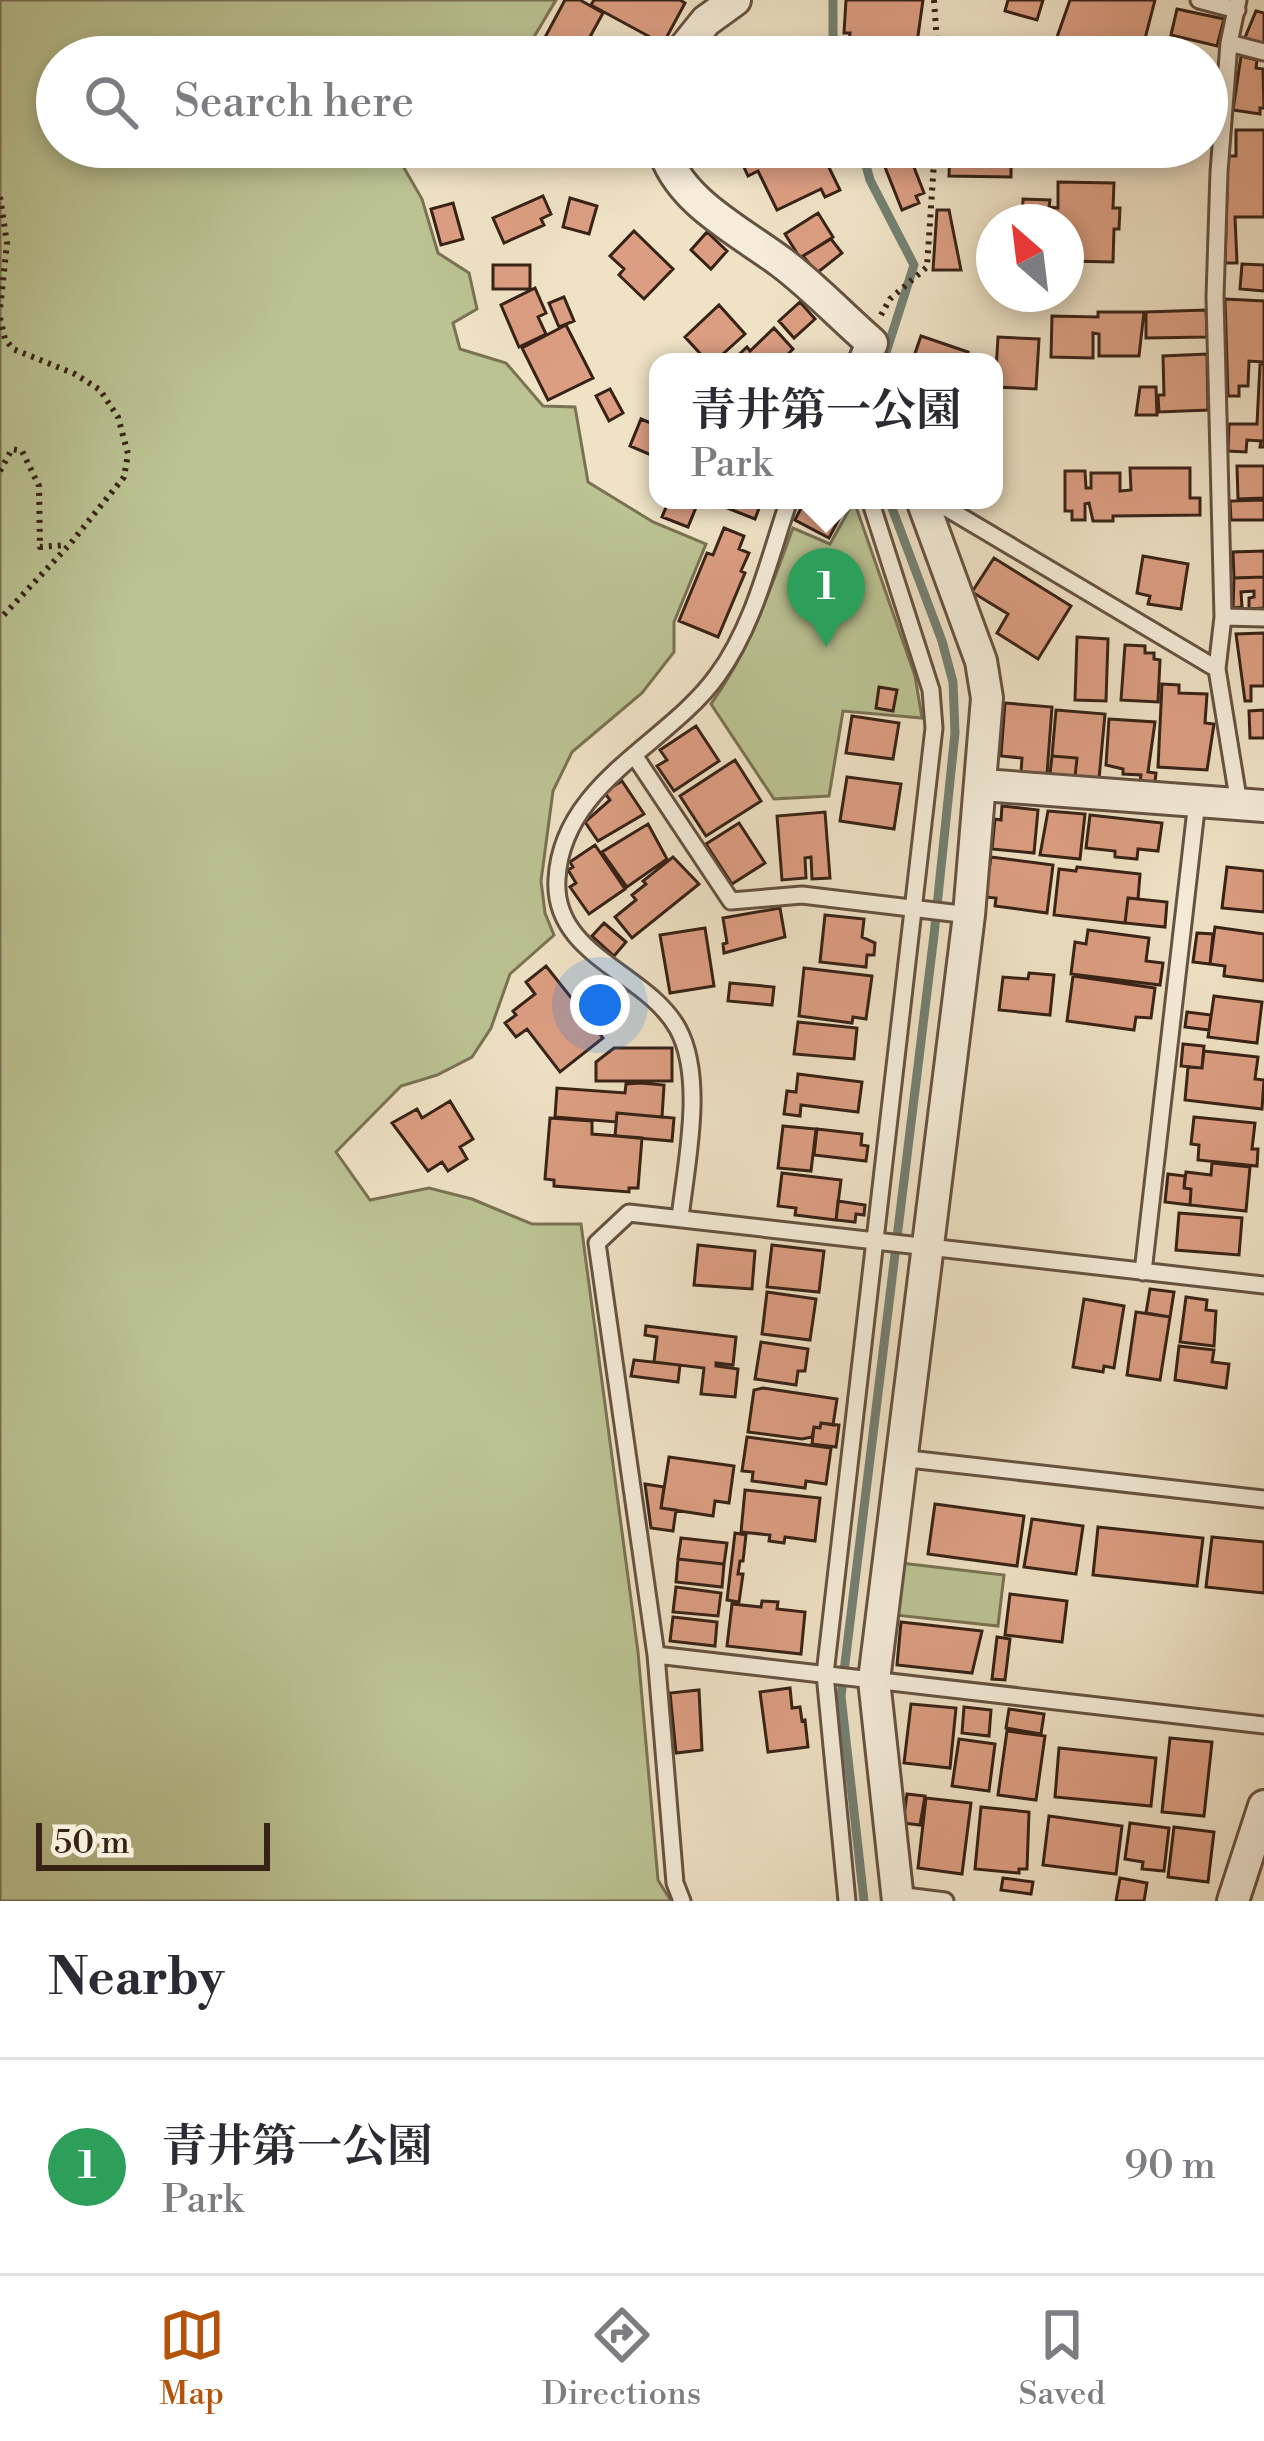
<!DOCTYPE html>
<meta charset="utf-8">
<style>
body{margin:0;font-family:"Libre Bodoni","Noto Serif JP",serif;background:#f7f7f7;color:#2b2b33}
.compass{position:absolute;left:976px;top:204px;width:108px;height:108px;border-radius:50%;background:#fff;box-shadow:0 6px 18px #0003;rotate:332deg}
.scale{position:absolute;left:36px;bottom:30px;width:234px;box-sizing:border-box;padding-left:12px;border:6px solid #382216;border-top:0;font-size:33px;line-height:42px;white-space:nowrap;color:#382216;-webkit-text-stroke:9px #f5ecd9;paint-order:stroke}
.you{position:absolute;left:600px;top:1005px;width:42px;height:42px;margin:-30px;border:9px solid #fff;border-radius:50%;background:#1a73e8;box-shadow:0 0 0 18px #1a73e833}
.badge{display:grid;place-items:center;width:78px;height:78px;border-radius:50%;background:#b45309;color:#fff;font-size:39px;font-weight:700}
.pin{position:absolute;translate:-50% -99px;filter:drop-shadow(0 3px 6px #0008)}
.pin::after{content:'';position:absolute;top:63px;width:42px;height:36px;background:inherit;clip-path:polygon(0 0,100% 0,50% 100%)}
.popup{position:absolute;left:649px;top:353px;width:354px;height:156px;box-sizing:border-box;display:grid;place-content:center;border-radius:24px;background:#fff;filter:drop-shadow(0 3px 9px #0005);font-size:39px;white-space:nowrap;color:#7c7c81}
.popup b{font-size:45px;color:#2b2b33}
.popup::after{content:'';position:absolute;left:50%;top:100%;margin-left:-24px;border:24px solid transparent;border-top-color:#fff}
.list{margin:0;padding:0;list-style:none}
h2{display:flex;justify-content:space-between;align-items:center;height:156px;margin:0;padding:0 48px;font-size:51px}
h2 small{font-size:39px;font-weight:400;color:#7c7c81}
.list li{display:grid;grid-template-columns:78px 1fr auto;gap:36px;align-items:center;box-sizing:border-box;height:216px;padding:0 48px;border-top:3px solid #e1e1e2}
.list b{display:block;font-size:45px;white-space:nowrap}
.list p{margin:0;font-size:39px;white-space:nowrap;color:#7c7c81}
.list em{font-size:39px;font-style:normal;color:#7c7c81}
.icon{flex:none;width:66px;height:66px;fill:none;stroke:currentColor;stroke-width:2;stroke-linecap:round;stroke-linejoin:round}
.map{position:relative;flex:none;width:1264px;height:1901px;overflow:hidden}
.search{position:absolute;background:#fff;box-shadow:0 6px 18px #0003;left:36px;right:36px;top:36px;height:132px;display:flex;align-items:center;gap:30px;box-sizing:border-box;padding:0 42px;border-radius:66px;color:#7c7c81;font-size:45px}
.sheet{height:372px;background:#fff}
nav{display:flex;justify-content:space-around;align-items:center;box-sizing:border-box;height:168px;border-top:3px solid #e1e1e2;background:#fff;font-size:33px;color:#7c7c81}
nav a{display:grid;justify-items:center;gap:6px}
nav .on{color:#b45309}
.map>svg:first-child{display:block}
.green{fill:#bbc393;stroke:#7a7254;stroke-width:3}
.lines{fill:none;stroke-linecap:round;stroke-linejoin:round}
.stream{stroke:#738072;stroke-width:9}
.building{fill:#dc9e82;stroke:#382216;stroke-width:3}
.lane-casing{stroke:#665242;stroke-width:21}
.street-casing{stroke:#665242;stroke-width:36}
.path{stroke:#382216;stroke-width:6;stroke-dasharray:3 6;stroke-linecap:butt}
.lane{stroke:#f5ecd9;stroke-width:15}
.street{stroke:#f5ecd9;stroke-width:30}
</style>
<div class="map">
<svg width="1264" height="1901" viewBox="0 0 1264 1901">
<rect width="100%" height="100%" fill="#efe2c5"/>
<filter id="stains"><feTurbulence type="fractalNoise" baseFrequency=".00167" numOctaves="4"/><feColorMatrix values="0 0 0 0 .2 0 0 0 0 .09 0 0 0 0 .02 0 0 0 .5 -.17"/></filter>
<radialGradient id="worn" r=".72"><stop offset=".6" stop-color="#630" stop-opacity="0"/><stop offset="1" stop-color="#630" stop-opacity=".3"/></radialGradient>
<path class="green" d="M0 0H556L522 57H57V147H392L422 199 438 253 469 273 477 309 453 323 460 349 506 363 543 406 575 407 588 482 653 522 706 544 674 622V652L642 693 572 752 553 791 541 881 545 913 554 935 510 974 491 1028 472 1057 437 1075 401 1086 336 1152 370 1200 429 1188 472 1199 532 1224H581L638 1652 658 1880 671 1901H0Z
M854 501 915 676 922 718 843 711 829 796 774 799 711 704C750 650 770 590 793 528L830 544Z
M901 1563 1004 1575 998 1626 895 1615Z"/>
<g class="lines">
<path class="stream" d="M833 0V35L839 57
M861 147 870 180 914 265 883 362
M864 1901 841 1696 934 935 955 733 953 682 942 641 889 500"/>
</g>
<path class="building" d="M565 0H580L603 13 579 57 543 41Z
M594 0H680L685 3 663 44 591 5Z
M846 0H923L916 50 887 48 886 56 848 54 850 33H844Z
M1008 0H1043L1037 20 1005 11Z
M1070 0H1155L1141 54 1094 41 1090 57H1050Z
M1177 9 1224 19 1217 46 1171 35Z
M1256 11 1264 13V45L1244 40Z
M1241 56 1257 60 1256 68 1263 69 1264 108H1260V114L1233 110Z
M1236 130H1264V217H1235L1237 263H1225L1228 156H1236Z
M798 147H819L840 190 825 197 821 189 777 210 758 171 748 176 743 165 770 152 773 159Z
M950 147H1011V177L949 176Z
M908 152 924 193 916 196 919 203 902 210 883 162Z
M1058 182 1114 183 1113 208H1120L1119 229H1114L1113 262 1066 261V222H1022L1023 199 1050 200 1049 207 1058 208Z
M543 196 551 214 541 219 544 225 504 243 493 218Z
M570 198 597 206 589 234 563 227Z
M453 203 463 239 441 245 431 209Z
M937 210H949L961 270H933Z
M818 213 833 237 800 258 785 234Z
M634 231 673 269 644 299 619 275 624 269 610 256Z
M707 232 727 251 711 269 691 250Z
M831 239 842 253 817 273 803 256Z
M1242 264 1264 265V291L1240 289Z
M493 265H530V289H493Z
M535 288 546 313 538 317 546 334 519 347 501 305Z
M564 297 574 321 559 327 549 303Z
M1225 299 1264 301V362L1249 361 1248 386H1239V396H1228Z
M800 302 815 319 794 338 779 321Z
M719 305 745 334 714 362H708L685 337Z
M1206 310 1207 337 1146 338V312Z
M1098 312H1144L1139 356H1099V334L1093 333V358L1051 357 1052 316 1098 317Z
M566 325 593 378 548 400 522 348Z
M774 328 793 349 780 362H731L747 347 750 351Z
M921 336 968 352 965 362H912Z
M998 337 1039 339 1036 389 995 387Z
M1207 354 1208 410 1159 412 1158 395H1164L1163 356Z
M1260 364H1264V447H1260L1261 441 1247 440 1246 452 1228 451 1229 424H1257Z
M1140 387H1156L1157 415H1136Z
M610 389 623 413 609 421 596 396Z
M641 419 658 426V458L630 446Z
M1237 466H1264V498L1238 499Z
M1130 468H1190V498H1200V515L1113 516V521H1093L1089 503 1085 504V520H1072V511H1065V471H1085L1086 488H1091V473H1120V491L1131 490Z
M669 500H699L688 527 662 517Z
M707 500H762L755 519Z
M805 500H849L829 538 795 520Z
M1264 500V520H1231L1230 501Z
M724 528 744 536 739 549 749 553 741 571 745 573 718 637 679 621 707 553 713 555Z
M1264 551V577L1234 578 1233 552Z
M1143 556 1188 564 1181 609 1148 604 1150 596 1137 593Z
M994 558 1071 606 1038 659 997 633 1008 614 972 592Z
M1264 577V608L1249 609V598L1254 597V591L1241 592 1242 607 1233 608 1234 578Z
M1264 633V686H1251V701H1245L1236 634Z
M1077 637 1108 639 1106 701 1075 700Z
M1125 645 1145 646V653H1154V659L1160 660 1158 702 1121 700Z
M1162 684 1179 685V693L1207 694 1205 723 1214 724 1207 770 1158 767Z
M879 687 897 690 893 711 876 708Z
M1005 703 1052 707 1047 774 1021 772 1022 758 1001 756Z
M1056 710 1105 714 1099 779 1075 777 1077 758 1052 756Z
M1264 710V738H1250L1249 711Z
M852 716 899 723 893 759 846 753Z
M1109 719 1155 722 1148 772 1156 773 1155 782 1140 781 1141 775 1123 774V769L1106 765Z
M696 726 719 761 674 791 657 766 667 760 660 750Z
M1052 756 1077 758 1075 777 1050 774Z
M735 760 761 801 706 836 680 796Z
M847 777 901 784 894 829 840 821Z
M622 781 644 814 598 841 585 822 610 800 604 792Z
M1002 806 1038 810 1034 853 992 849 995 819 1001 820Z
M1048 811 1085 814 1080 859 1040 855Z
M825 812 830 878 812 879 811 857 805 858 806 878 782 880 777 816Z
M1090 815 1162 823 1158 851 1138 849 1137 859 1115 857V851L1086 848Z
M739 823 765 863 732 884 706 844Z
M648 824 667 859 627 887 602 852Z
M595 845 625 889 589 914 570 887 576 883 568 870 573 867 570 862Z
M673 857 699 884 632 938 615 917 636 900 632 895 646 884 643 881Z
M991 857 1053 865 1047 913 995 906 996 898 985 897Z
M1077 867 1140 874 1138 899 1128 898 1125 923 1054 915 1059 869 1076 871Z
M1227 867 1264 871V912L1222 908Z
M1128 898 1167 902 1165 927 1125 923Z
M780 908 785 937 724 953 723 944 727 943 723 918Z
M825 915 864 919 862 937 875 943 874 955H867L866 967 820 962Z
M604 923 626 942 614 956 592 936Z
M1215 927 1264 934V981L1224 976 1225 966 1210 964Z
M705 928 714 986 670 993 660 935Z
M1088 930 1149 938 1146 961 1163 963 1160 985 1071 974 1075 942 1086 944Z
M1197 933 1213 934 1210 964 1193 962Z
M546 966 603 1038 560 1072 527 1029 516 1037 505 1023 516 1015 513 1011 535 994 526 982Z
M804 968 872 976 866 1019 853 1017 852 1023 799 1016Z
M1029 973 1054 975 1050 1015 999 1010 1003 977 1028 979Z
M1073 976 1155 988 1151 1018 1136 1017 1134 1030 1067 1021Z
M609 979 626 993 604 1021 591 1010 596 1004 592 1001Z
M730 983 774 987 772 1005 728 1001Z
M1214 996 1262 1002 1257 1043 1208 1037Z
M1187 1012 1211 1015 1209 1030 1185 1027Z
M798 1022 857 1028 854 1059 794 1054Z
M1183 1044 1204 1046 1202 1068 1181 1066Z
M614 1048H672V1081H596V1062Z
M1204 1051 1258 1057 1255 1079 1264 1080 1262 1109 1185 1100 1188 1067 1202 1068Z
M798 1074 862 1082 858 1112 801 1105 800 1116 784 1114 787 1091 796 1092Z
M640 1083 664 1085 662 1117 617 1113 616 1122 555 1117 557 1088 625 1093 626 1084Z
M450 1101 473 1139 460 1147 467 1159 448 1171 442 1162 428 1171 392 1123 417 1109 422 1118Z
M617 1113 674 1118 672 1141 615 1136Z
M1194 1117 1255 1123 1252 1149H1258L1257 1166 1198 1160 1199 1145 1191 1144Z
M550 1118 592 1121V1134L642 1138 638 1188H629V1192L554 1186V1180L545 1179Z
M783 1126 816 1129 811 1171 778 1168Z
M817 1129 862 1134 861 1145 868 1146 866 1161 814 1155Z
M1212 1163 1250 1167 1246 1211 1190 1205 1191 1189 1184 1188 1186 1172 1211 1175Z
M782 1173 841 1180 836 1220 795 1215 796 1208 778 1206Z
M1168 1174 1185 1176 1184 1188 1191 1189 1190 1205 1165 1202Z
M838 1201 865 1205 864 1215 856 1214 855 1222 836 1220Z
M1179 1213 1242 1218 1239 1255 1176 1250Z
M698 1245 755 1251 752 1289 694 1285Z
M772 1245 824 1251 819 1292 767 1287Z
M1150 1289 1174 1292 1170 1317 1146 1313Z
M767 1292 816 1299 810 1340 762 1334Z
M1186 1297 1207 1300 1206 1310 1216 1311 1214 1346 1180 1342Z
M1084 1299 1124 1306 1114 1368 1104 1366 1103 1372 1073 1367Z
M1136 1312 1170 1317 1160 1380 1127 1375Z
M646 1326 736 1337 733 1365 716 1363V1366L738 1369 735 1397 701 1394 704 1368 654 1362 657 1337 645 1335Z
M761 1342 808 1349 805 1371H798L796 1385 755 1379Z
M1179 1346 1214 1350 1212 1362 1229 1364 1226 1388 1175 1380Z
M634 1360 680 1365 678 1382 631 1376Z
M763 1388 837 1399 833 1425 821 1423 820 1428 814 1427 812 1437 802 1439 748 1432 754 1390Z
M821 1423 839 1425 836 1447 812 1444 814 1427 820 1428Z
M747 1437 831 1448 826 1484 806 1481 805 1488 752 1481 753 1472 742 1471Z
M669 1457 734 1466 729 1503 715 1501 713 1516 661 1508Z
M645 1484 664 1487 661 1508 676 1510 673 1531 651 1528Z
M745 1490 820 1498 815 1541 785 1537 784 1543 769 1541 770 1535 741 1532Z
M935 1504 1024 1516 1017 1566 928 1554Z
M1032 1519 1083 1526 1076 1574 1024 1567Z
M1098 1527 1203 1538 1197 1586 1093 1575Z
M735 1533 746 1535 743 1561H740L738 1574H743L739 1602 727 1600Z
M1212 1537 1264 1542V1593L1206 1587Z
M681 1538 727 1543 724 1564 678 1559Z
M678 1559 724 1564 722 1587 676 1582Z
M676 1587 721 1593 718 1616 673 1612Z
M1010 1594 1067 1601 1062 1642 1005 1635Z
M762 1601 778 1602 777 1609 805 1612 801 1654 727 1646 732 1604 761 1607Z
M673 1617 717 1622 715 1646 670 1641Z
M901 1622 982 1631 972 1673 897 1665Z
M997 1637 1010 1639 1005 1680 992 1679Z
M790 1688 792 1708 800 1707 802 1721 805 1720 808 1747 768 1752 760 1692Z
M699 1690 702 1750 676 1753 670 1693Z
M911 1704 956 1708 950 1768 904 1763Z
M964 1707 991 1710 989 1736 962 1733Z
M1009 1709 1044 1714 1041 1734 1006 1728Z
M1007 1731 1045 1736 1036 1800 998 1795Z
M1170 1738 1212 1742 1204 1816 1162 1812Z
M959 1739 995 1744 989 1791 952 1786Z
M1059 1748 1156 1758 1151 1806 1055 1797Z
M907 1794 925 1796 920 1825 903 1823Z
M926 1798 971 1803 962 1874 918 1868Z
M981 1807 1029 1812 1027 1869H1019V1873L975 1869Z
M1049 1816 1122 1826 1116 1874 1043 1865Z
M1130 1823 1169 1828 1164 1871 1142 1869 1143 1862 1125 1859Z
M1174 1827 1214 1832 1208 1882 1168 1877Z
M1003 1878 1033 1882 1031 1894 1001 1890Z
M1120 1878 1147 1883 1144 1901H1116Z"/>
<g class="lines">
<defs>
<path id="lane" d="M1199 0 1237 10
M1238 0 1229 43 1219 172 1215 297 1223 617 1217 669 1239 804
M1229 43 1264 52
M933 500 1217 669
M1223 617 1264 618
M634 755 731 901 802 895 969 915
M680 1218C686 1164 705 1079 678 1029 647 972 552 956 557 879 562 783 668 744 717 676 754 626 769 559 789 500
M1143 1272 1197 801
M900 1458 1264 1499
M656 1655 1264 1725
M897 1895 945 1901
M682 1901 675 1883 656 1655 597 1243 629 1213 1264 1285
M847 1901 825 1674 934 728 931 690 870 500"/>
<path id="street" d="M677 57 706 21 735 0
M663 147C677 201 740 231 781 262 813 286 842 317 872 343L864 362
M983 785 1264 806
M898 1901 874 1680 969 915 987 698 981 661 922 500
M1233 1901 1264 1806"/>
</defs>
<use href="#lane" class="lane-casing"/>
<use href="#street" class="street-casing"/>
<path class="path" d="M934 0 938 57
M0 197 7 243 0 309
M881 315 890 299 927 267 935 147
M0 318 5 339 13 349 75 374 100 390 118 417 128 454 124 477 70 544 0 619
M0 471 12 449 22 451 39 486 40 547 66 545"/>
<use href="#lane" class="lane"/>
<use href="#street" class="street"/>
</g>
<rect width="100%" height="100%" filter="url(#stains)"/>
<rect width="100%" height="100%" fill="url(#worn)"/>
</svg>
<svg class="compass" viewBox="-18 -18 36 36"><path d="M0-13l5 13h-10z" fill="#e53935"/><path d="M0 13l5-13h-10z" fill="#7c7c81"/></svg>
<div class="scale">50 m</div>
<div class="you"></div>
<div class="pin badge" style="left:826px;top:647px;background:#2e9e5b">1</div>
<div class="popup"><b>青井第一公園</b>Park</div>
<div class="search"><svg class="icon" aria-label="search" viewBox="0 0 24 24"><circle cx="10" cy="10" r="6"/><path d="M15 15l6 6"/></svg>Search here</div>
</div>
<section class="sheet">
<h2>Nearby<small></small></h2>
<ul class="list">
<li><span class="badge" style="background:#2e9e5b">1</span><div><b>青井第一公園</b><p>Park</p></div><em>90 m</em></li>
</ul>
</section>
<nav>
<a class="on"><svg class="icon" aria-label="map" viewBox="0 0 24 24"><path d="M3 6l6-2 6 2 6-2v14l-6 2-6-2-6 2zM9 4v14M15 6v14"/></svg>Map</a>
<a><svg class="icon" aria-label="directions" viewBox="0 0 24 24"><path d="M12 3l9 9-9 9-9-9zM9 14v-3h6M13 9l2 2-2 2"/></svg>Directions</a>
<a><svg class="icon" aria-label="saved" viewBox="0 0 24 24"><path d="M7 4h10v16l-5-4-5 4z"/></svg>Saved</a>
</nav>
